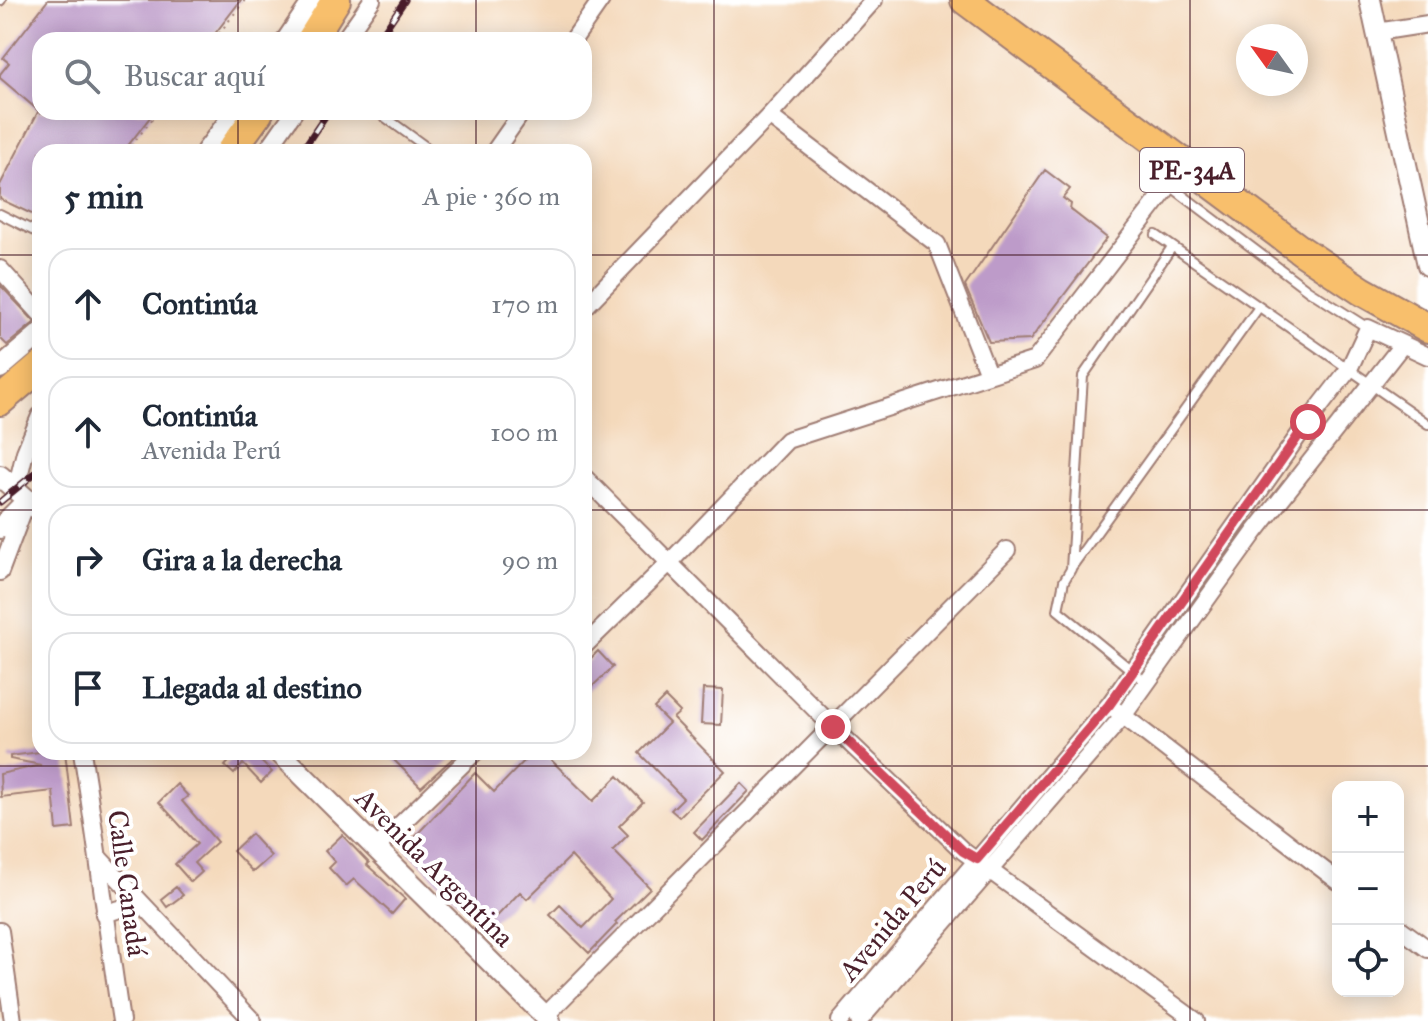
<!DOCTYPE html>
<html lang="es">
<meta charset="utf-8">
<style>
body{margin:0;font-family:"IM FELL Great Primer",serif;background:#f6f6f7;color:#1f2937}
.controls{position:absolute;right:24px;bottom:24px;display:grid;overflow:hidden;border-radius:16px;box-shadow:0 4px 20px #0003}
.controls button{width:72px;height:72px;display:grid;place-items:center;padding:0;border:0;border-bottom:2px solid #e0e1e3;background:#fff;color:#1f2937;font:40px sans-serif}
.compass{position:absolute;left:1236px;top:24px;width:72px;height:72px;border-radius:50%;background:#fff;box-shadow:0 4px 20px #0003;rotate:303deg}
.stop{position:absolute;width:24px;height:24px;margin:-18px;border:6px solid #d1495b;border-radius:50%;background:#fff}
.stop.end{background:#d1495b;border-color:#fff;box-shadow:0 2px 8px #0008}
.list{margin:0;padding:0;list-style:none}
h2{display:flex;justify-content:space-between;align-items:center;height:104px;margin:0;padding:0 32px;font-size:34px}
h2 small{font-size:26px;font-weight:400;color:#747a83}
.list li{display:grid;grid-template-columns:52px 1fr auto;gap:24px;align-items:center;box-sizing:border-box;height:112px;margin:0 16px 16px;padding:0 16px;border:2px solid #e0e1e3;border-radius:24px}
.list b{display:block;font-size:30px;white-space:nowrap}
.list p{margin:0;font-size:26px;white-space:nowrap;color:#747a83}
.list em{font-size:26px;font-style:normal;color:#747a83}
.icon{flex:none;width:44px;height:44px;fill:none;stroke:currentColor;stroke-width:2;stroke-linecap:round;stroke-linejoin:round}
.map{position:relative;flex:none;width:1428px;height:1021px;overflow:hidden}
.search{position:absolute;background:#fff;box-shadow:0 4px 20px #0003;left:32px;top:32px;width:560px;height:88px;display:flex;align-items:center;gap:20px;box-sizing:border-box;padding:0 28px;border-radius:24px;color:#747a83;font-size:30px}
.panel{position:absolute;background:#fff;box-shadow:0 4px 20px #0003;left:32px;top:144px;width:560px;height:616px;border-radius:24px}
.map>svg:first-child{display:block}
.building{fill:#bd9bc9}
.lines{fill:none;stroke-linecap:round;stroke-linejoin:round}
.service-casing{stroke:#9f7c73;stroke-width:12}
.minor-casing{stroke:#9f7c73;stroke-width:20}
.tertiary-casing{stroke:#9f7c73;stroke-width:24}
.trunk-casing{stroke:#9f7c73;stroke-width:32}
.path{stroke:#9f7c73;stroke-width:2;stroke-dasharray:2 6;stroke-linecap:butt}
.service{stroke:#fff;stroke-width:8}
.minor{stroke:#fff;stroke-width:16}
.tertiary{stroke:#fff;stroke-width:20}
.trunk{stroke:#f8bf6c;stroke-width:28}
.rail-casing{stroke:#4a1f2b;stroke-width:7}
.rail{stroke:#fff;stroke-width:4;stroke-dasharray:12;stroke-linecap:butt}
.route{stroke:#d1495b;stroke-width:10}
.grid{fill:none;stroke:#4a1f2b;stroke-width:2;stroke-opacity:0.55}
.labels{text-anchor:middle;stroke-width:8;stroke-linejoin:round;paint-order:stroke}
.shield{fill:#fff;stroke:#80626b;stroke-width:2}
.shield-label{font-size:26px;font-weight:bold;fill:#4a1f2b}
.street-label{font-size:28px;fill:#4a1f2b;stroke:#fff}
</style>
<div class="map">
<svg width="1428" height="1021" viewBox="0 0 1428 1021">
<rect width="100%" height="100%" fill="#fff"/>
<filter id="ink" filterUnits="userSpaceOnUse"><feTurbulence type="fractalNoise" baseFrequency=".0125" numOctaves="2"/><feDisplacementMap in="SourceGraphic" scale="16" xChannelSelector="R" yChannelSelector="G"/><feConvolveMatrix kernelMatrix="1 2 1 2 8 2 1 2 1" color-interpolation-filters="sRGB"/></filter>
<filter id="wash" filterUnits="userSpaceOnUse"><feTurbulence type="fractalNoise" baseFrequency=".006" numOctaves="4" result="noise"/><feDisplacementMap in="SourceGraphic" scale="32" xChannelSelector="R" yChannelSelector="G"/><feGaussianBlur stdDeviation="1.8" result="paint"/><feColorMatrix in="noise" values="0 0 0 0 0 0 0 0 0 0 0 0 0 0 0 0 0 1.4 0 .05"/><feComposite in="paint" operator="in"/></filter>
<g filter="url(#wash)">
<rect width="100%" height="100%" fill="#f4d9bb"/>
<g id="blocks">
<path class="building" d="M48 0H241L210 40H40V112L0 78V74L9 63 3 58Z
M38 112H154L123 152H40V218L0 199V185Z
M1045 170 1070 189 1063 198 1071 204 1070 209 1107 238 1030 340 989 342 965 286Z
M0 285 35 322 7 345 0 338Z
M598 651 613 667 584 694V665Z
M703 689 723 690 721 725 701 724Z
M665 697 680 712 673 718 725 771 679 817 671 810 683 798 639 753 669 723 654 708Z
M39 752H65L74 828 57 830 53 791 1 797 0 774 41 765 10 759V756Z
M232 752H255L253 754 272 772 261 783 243 764 234 774 225 766 235 755Z
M386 752H447L453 758 421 787Z
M533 752H543L593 801 618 776 643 802 619 826 628 835 613 850 650 888 615 922 617 924 589 953 550 915 560 905 583 928 611 899 571 856 527 899 520 892 485 929 404 848 475 773 494 792Z
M741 783 749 791 702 840 694 832Z
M177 784 188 796 182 801 217 842 194 863 202 872 191 882 175 864 197 844 159 802Z
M251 834 271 856 253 872 233 851Z
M342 835 369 863 367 865 405 899 392 914 354 879 346 886 329 868 335 862 325 851Z
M176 887 183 895 167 907 161 899Z"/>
</g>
</g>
<g filter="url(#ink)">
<use href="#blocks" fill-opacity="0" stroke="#9f7c73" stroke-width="2"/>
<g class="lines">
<defs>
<path id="service" d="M0 1 1 0
M378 112 433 152
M1169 185 1308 290 1368 328
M0 214 40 234
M1156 235 1428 424
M1071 568 1259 307
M1146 682 1058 610 1064 581 1071 569 1083 376 1172 247"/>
<path id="minor" d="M1377 32 1428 24
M344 40 372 0
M573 40 601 0
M769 116 937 244 988 374
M266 152 294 112
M494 152 522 112
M0 269 40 313
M584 308 769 116 874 0
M584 477 833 727 963 851 1196 1021
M16 489 25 452 40 416
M0 572 25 506
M584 646 670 562 787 440 1035 360 1185 165
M1117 711 1338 881
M82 752C97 842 107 931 121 1021
M376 848 475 752
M100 859 253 1021
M104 914 139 903
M1398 927 1428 949
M0 931 13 1021
M545 1016 1007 550
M840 1021 1109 705 1308 422 1349 369 1368 328 1428 356
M859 1021 1123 716 1255 532 1402 345"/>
<path id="tertiary" d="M1370 0 1428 265
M287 40 314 0
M206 152 236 112
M0 368 40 334
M0 476 40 511
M0 528 28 500
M279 752 550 1021"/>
<path id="trunk" d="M965 0 1302 251 1362 291 1428 328
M311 40 336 0
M230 152 259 112
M0 401 40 367"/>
</defs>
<use href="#service" class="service-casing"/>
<use href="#minor" class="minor-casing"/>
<use href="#tertiary" class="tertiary-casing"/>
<use href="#trunk" class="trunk-casing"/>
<path class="path" d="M214 40 245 0
M126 152 158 112"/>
<use href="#service" class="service"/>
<use href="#minor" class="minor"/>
<use href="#tertiary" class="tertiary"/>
<use href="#trunk" class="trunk"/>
<defs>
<path id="rail" d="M378 40 405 0
M301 152 328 112
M0 502 40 469"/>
</defs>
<use href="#rail" class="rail-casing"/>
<use href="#rail" class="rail"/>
</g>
</g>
<g class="lines" filter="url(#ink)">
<path class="route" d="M833 727 963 851 977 859 1109 705 1308 422"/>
</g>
<path class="grid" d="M238 0V40M476 0V40M714 0V1021M952 0V1021M1190 0V1021M238 112V152M476 112V152M0 255H40M584 255H1428M0 510H40M584 510H1428M238 752V1021M476 752V1021M0 766H1428"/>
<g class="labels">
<rect class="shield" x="1140" y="148" width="104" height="44" rx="6"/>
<g class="shield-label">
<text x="1192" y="179">PE-34A</text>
</g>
<g class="street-label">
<text transform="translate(435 867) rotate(45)" y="10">Avenida Argentina</text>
<text transform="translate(128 883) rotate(82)" y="10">Calle Canadá</text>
<text transform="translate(892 919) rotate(-50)" y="10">Avenida Perú</text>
</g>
</g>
</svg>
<div class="controls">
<button>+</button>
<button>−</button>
<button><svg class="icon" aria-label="locate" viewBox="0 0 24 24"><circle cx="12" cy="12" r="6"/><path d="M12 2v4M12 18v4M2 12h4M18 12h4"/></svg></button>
</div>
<svg class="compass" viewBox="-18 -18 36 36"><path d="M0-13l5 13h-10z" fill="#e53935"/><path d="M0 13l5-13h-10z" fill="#747a83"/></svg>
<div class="stop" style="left:1308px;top:422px"></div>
<div class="stop end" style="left:833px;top:727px"></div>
<div class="search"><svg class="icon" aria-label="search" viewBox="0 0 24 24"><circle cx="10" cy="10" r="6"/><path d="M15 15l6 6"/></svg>Buscar aquí</div>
<section class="panel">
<h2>5 min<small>A pie · 360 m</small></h2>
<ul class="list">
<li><svg class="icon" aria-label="ahead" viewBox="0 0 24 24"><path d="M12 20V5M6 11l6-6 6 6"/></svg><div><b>Continúa</b></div><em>170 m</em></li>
<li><svg class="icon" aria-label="ahead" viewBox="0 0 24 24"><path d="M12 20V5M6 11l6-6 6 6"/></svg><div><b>Continúa</b><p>Avenida Perú</p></div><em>100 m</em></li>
<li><svg class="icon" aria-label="right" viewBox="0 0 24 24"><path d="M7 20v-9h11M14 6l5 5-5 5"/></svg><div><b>Gira a la derecha</b></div><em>90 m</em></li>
<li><svg class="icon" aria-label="arrive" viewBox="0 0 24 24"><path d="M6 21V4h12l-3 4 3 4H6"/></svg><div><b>Llegada al destino</b></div></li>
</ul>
</section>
</div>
